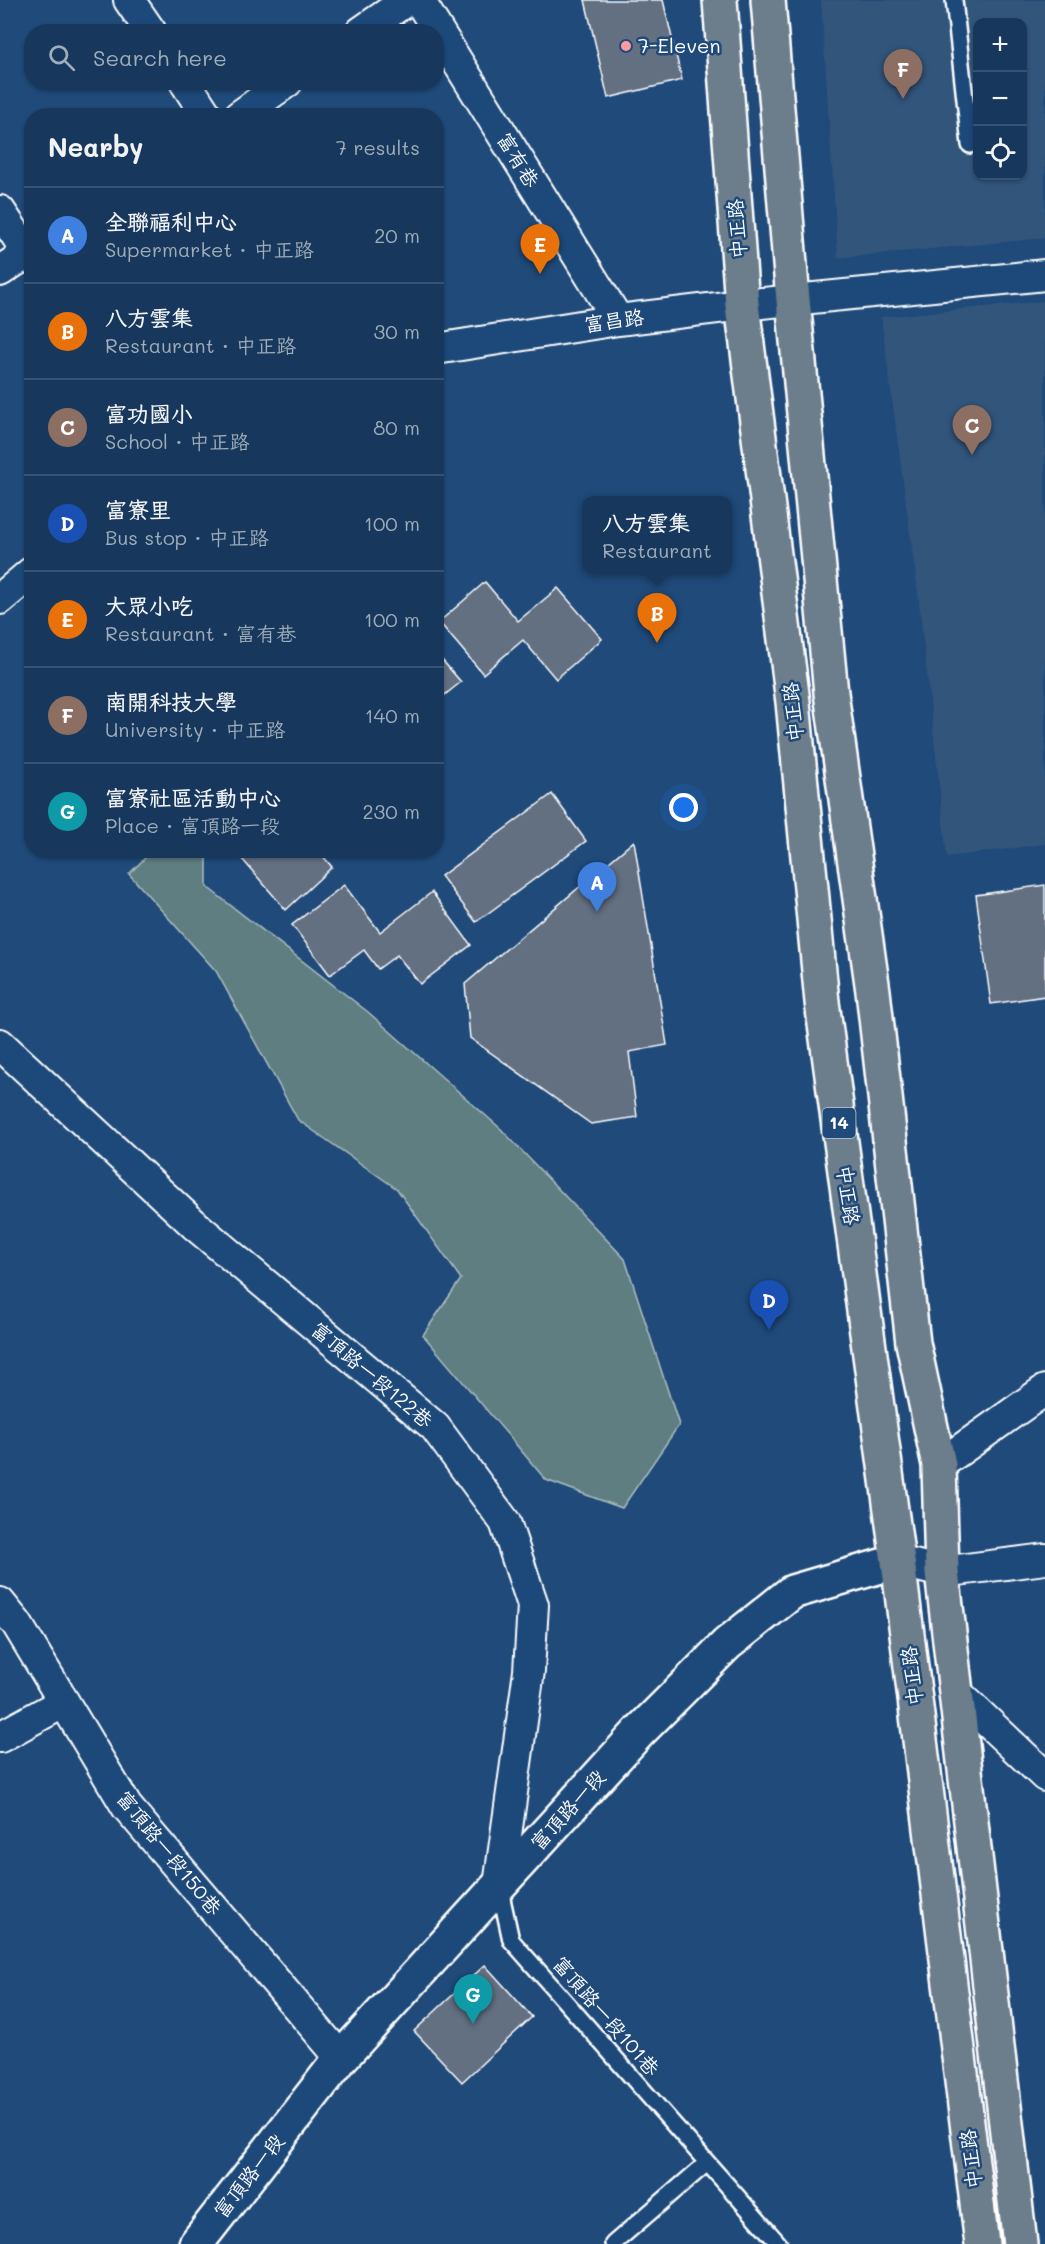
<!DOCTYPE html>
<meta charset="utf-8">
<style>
body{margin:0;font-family:Mali,"LXGW WenKai TC",sans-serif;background:#244365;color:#f1f3f6}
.controls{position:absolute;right:18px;top:18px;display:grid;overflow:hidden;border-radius:12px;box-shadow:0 2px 4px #0004}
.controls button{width:54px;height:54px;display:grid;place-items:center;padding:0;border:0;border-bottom:2px solid #365272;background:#17385c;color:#f1f3f6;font:30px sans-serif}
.you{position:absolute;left:684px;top:808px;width:21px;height:21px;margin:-15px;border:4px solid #fff;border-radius:50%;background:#1a73e8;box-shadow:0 0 0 9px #1a73e833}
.badge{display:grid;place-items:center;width:39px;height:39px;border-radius:50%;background:#ea580c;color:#fff;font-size:20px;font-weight:700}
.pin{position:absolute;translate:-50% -50px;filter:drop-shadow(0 2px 3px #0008)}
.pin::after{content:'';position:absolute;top:32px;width:21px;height:18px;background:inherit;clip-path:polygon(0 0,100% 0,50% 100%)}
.popup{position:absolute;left:582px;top:496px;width:150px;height:78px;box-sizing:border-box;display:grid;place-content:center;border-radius:12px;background:#17385c;filter:drop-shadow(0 2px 4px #0005);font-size:20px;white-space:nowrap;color:#9eacbb}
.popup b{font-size:22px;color:#f1f3f6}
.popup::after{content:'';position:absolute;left:50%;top:100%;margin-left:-12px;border:12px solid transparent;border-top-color:#17385c}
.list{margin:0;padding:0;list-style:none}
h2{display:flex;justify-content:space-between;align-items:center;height:78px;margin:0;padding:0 24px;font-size:26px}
h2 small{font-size:20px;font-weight:400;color:#9eacbb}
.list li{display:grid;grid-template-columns:39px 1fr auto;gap:18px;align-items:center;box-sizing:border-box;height:96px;padding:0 24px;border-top:2px solid #365272}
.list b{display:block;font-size:22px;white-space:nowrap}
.list p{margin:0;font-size:20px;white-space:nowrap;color:#9eacbb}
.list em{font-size:20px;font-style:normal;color:#9eacbb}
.icon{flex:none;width:33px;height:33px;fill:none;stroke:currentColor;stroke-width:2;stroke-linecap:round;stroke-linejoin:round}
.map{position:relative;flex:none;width:1045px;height:2244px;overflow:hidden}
.search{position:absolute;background:#17385c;box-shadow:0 2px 4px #0004;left:24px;top:24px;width:420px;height:66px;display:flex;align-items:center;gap:15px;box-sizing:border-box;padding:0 21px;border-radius:24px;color:#9eacbb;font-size:22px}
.panel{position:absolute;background:#17385c;box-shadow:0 2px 4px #0004;left:24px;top:108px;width:420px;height:750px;border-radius:24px}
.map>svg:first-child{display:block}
.built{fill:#33557c;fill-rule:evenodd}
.green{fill:#5e7e82;stroke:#aebec0;stroke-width:1.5}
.building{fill:#636f82;stroke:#fff;stroke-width:1.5}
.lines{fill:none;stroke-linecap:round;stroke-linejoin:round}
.lane-casing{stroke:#fff;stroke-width:20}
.street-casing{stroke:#fff;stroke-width:34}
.secondary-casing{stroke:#fff;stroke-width:38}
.primary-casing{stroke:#fff;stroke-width:38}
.lane{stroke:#1f4a7a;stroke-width:15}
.street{stroke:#1f4a7a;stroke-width:30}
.secondary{stroke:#1f4a7a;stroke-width:33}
.primary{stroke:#6c7d8c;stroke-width:33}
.poi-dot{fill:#ff9aa2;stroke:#1f4a7a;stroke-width:2}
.labels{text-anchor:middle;stroke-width:5;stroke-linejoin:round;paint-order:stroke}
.shield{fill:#1f4a7a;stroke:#bcc9d7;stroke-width:1.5}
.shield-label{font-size:18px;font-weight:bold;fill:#fff}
.poi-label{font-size:20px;fill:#fff;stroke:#1f4a7a;text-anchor:start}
.street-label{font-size:20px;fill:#fff;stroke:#1f4a7a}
</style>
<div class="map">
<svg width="1045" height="2244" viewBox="0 0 1045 2244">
<rect width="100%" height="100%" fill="#1f4a7a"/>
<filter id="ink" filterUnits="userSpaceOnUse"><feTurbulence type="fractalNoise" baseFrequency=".0167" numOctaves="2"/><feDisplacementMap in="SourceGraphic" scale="12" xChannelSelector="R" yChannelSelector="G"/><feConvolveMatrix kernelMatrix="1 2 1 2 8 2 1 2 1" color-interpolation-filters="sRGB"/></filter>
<g filter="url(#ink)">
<path class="built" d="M821 0H1045V238L838 258ZM978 22H1022V176H978Z
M1045 301V844L947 857 918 593 881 317Z"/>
<path class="green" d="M153 850 207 851V887L368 1012 501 1129 625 1259 679 1425 622 1508 546 1480 423 1335 461 1279 397 1189 298 1120 216 971 129 874Z"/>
<path class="building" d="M585 0H663L682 80 608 98Z
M485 582 518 621 558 588 602 639 556 679 523 640 483 674 439 622Z
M436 653 461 682 436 702Z
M552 794 586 841 476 922 441 876Z
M634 841 667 1045 629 1052 637 1117 591 1124 470 1038 465 984Z
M242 850H318L332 867 286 910 242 859Z
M344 885 380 932 432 892 471 945 420 984 397 955 378 969 364 950 330 975 292 925Z
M1045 885V996L991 1004 976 895Z
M485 1965 532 2017 462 2082 414 2031Z"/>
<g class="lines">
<defs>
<path id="lane" d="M954 0 970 145
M499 1885 511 1940 779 2244
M613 2244 707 2163"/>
<path id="street" d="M129 0 151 32
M419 0 618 320
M361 32 407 0
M185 82 207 116
M239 116 287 82
M0 211 32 259
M0 271 32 250
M436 349 618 320 742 305 1045 275
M0 599 32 572
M0 1044 196 1226 435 1427 505 1522 533 1605 529 1671 499 1885
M939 1465 1045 1390
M898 1561 942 1572 1045 1559
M0 1603 17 1624 127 1807 341 2058
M956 1692 1045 1776
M0 1737 64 1702"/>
<path id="secondary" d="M196 2244 341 2058 639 1732 727 1644 792 1592 898 1561"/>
<path id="primary" d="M720 0 742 305 793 702 822 1002 898 1561 982 2244
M768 0 793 300 831 693 873 991 913 1343 939 1465 942 1572 1020 2244"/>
</defs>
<use href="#lane" class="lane-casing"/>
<use href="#street" class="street-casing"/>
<use href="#secondary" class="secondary-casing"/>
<use href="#primary" class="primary-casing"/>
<use href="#lane" class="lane"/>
<use href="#street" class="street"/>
<use href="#secondary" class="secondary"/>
<use href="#primary" class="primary"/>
</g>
</g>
<circle class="poi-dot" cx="626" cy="46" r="6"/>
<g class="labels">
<rect class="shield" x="822.5" y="1108" width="33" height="30" rx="4.5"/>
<g class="shield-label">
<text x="839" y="1129">14</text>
</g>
<g class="poi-label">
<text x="638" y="53">7-Eleven</text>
</g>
<g class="street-label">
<text transform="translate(518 160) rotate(58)" y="7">富有巷</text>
<text transform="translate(737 229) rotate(-94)" y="7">中正路</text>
<text transform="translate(614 321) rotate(-8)" y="7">富昌路</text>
<text transform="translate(793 712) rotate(-96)" y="7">中正路</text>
<text transform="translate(848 1195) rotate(82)" y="7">中正路</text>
<text transform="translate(372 1375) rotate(40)" y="7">富頂路一段122巷</text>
<text transform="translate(912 1676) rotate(-97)" y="7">中正路</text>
<text transform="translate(568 1810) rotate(-48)" y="7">富頂路一段</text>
<text transform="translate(169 1853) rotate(51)" y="7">富頂路一段150巷</text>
<text transform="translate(606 2016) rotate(49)" y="7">富頂路一段101巷</text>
<text transform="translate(971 2159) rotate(-97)" y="7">中正路</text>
<text transform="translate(249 2176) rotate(-52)" y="7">富頂路一段</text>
</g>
</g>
</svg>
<div class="controls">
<button>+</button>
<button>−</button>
<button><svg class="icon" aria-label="locate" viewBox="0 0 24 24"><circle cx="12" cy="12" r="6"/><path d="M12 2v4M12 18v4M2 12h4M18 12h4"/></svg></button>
</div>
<div class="you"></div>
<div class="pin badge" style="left:597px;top:912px;background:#3f7fe0">A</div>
<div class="pin badge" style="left:657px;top:643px;background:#e8710a">B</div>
<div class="popup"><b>八方雲集</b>Restaurant</div>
<div class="pin badge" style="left:972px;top:455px;background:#8d6e63">C</div>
<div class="pin badge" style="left:769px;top:1330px;background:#1a4fb4">D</div>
<div class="pin badge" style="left:540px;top:274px;background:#e8710a">E</div>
<div class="pin badge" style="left:903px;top:99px;background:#8d6e63">F</div>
<div class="pin badge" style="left:473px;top:2024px;background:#0f9aa8">G</div>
<div class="search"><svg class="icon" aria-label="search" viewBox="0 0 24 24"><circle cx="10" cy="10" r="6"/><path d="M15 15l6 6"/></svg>Search here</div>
<section class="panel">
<h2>Nearby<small>7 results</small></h2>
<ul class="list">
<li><span class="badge" style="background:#3f7fe0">A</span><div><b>全聯福利中心</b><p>Supermarket · 中正路</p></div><em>20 m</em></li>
<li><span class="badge" style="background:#e8710a">B</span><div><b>八方雲集</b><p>Restaurant · 中正路</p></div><em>30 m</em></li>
<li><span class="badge" style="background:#8d6e63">C</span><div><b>富功國小</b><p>School · 中正路</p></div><em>80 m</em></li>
<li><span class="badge" style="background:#1a4fb4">D</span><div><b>富寮里</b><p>Bus stop · 中正路</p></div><em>100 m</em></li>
<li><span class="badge" style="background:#e8710a">E</span><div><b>大眾小吃</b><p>Restaurant · 富有巷</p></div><em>100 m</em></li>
<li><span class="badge" style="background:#8d6e63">F</span><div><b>南開科技大學</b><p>University · 中正路</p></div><em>140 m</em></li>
<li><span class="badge" style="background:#0f9aa8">G</span><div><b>富寮社區活動中心</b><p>Place · 富頂路一段</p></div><em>230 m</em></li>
</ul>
</section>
</div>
